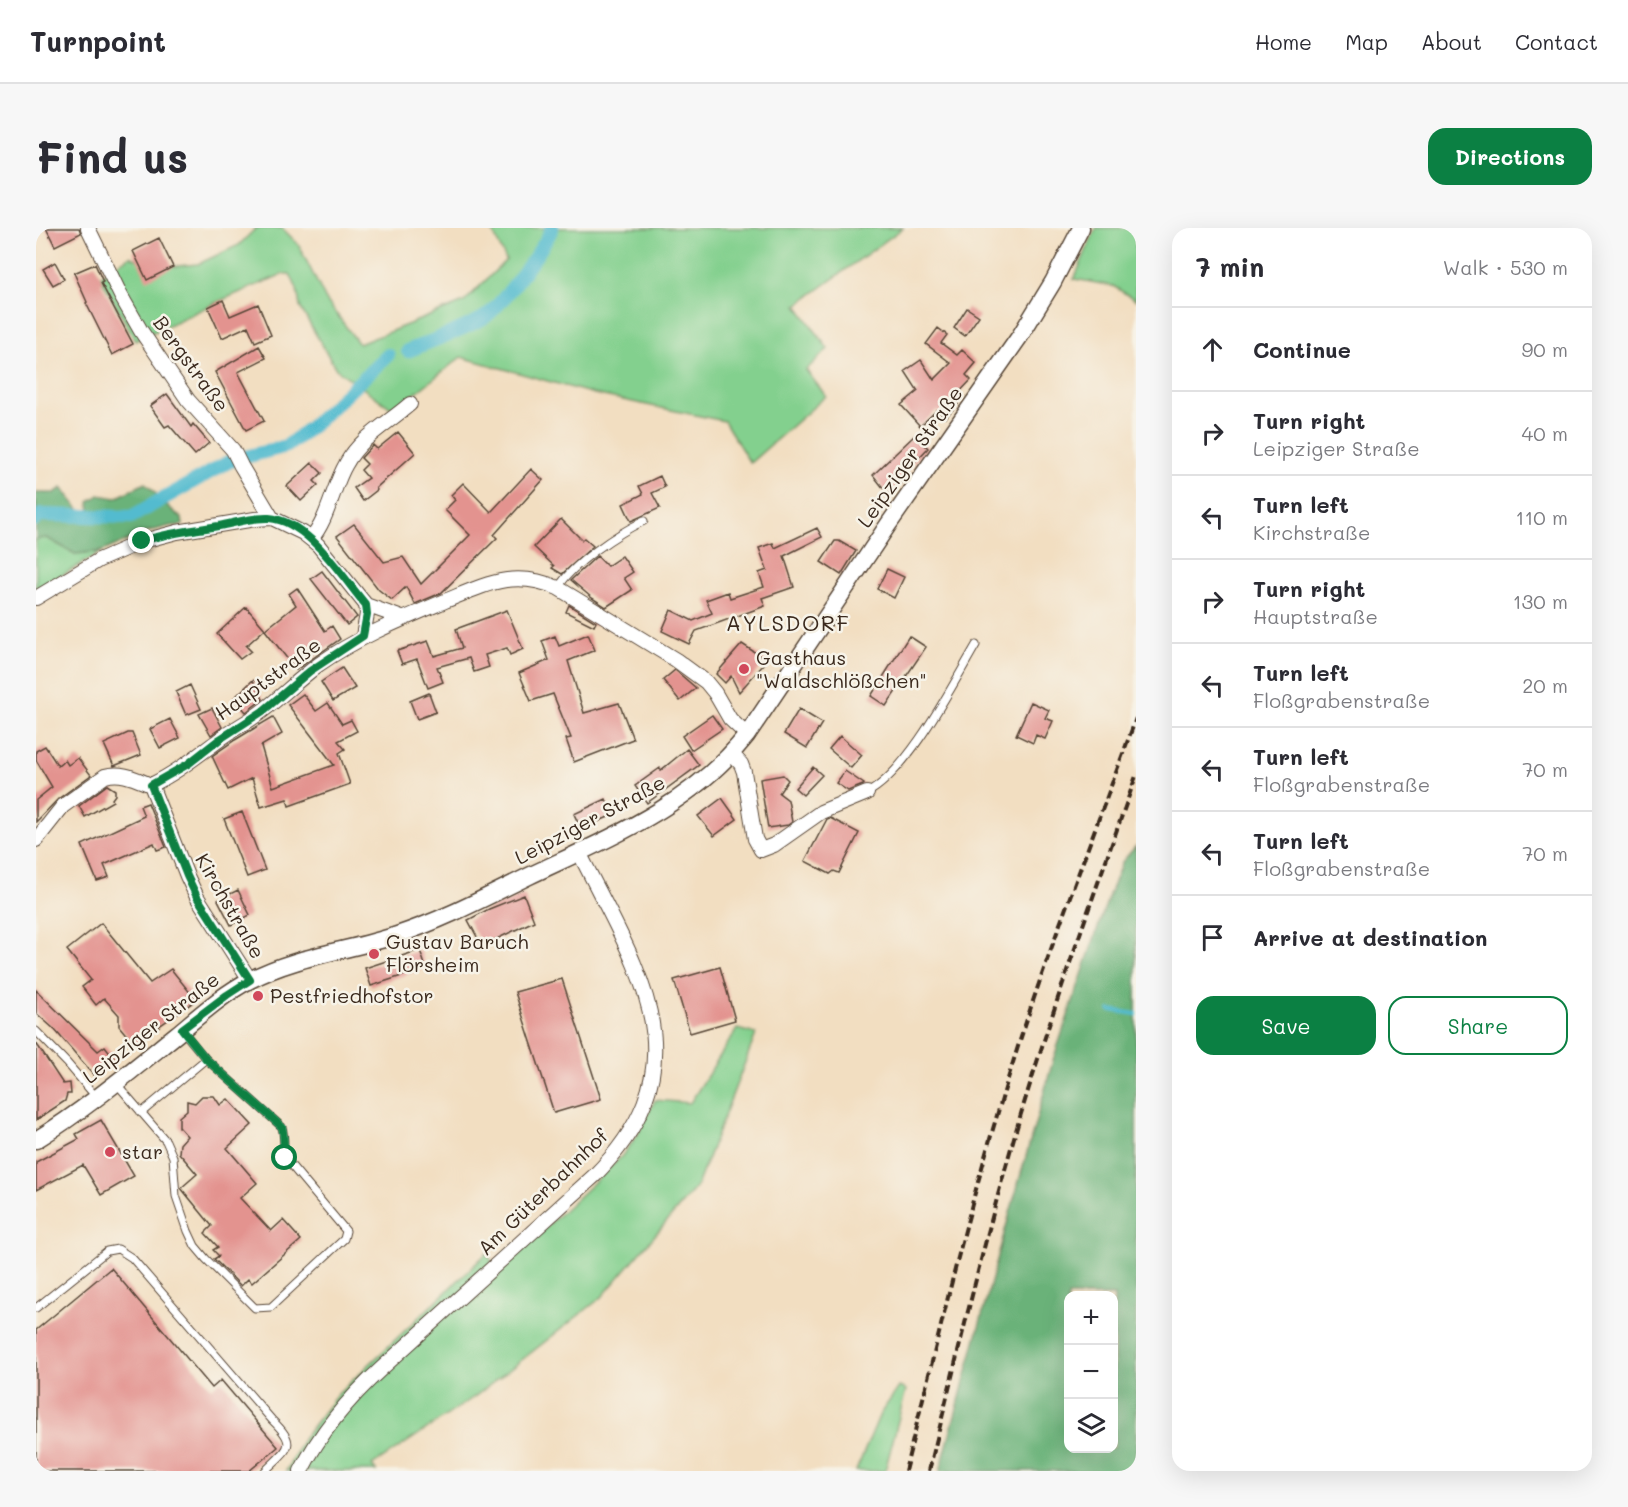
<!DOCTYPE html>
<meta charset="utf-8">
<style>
body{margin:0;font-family:Mali,sans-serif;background:#f7f7f7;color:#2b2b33}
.controls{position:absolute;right:18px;bottom:18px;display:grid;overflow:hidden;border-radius:12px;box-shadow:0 6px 24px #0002}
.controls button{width:54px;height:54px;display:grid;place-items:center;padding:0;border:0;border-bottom:2px solid #e1e1e2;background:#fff;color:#2b2b33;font:30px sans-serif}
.stop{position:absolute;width:18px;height:18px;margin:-14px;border:4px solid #0b8043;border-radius:50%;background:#fff}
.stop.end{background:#0b8043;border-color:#fff;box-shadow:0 2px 6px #0008}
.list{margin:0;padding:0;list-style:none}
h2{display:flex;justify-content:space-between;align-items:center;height:78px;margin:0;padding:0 24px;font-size:26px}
h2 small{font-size:20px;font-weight:400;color:#7c7c81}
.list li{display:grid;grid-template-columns:39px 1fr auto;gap:18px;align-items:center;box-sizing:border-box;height:84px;padding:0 24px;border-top:2px solid #e1e1e2}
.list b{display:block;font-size:22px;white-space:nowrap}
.list p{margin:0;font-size:20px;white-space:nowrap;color:#7c7c81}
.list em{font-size:20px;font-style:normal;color:#7c7c81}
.actions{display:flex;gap:12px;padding:18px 24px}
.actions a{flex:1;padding:14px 0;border:2px solid #0b8043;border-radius:18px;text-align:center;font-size:21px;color:#0b8043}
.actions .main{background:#0b8043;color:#fff}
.icon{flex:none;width:33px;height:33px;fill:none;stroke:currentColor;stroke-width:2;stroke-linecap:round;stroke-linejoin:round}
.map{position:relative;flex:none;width:1100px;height:1243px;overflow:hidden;border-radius:18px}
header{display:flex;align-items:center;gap:36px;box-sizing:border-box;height:84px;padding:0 30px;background:#fff;border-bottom:2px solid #e1e1e2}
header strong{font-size:28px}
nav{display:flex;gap:33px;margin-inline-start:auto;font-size:21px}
.intro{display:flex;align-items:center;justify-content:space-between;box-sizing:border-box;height:144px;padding:0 36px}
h1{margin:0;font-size:42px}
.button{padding:15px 27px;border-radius:18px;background:#0b8043;color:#fff;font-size:21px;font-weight:700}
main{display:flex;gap:36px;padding:0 36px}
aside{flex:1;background:#fff;border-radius:18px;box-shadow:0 6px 24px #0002}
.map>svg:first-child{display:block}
.green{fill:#83d08e;stroke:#5f7d56;stroke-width:1.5}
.forest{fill:#6ab279;stroke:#526e4c;stroke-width:1.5;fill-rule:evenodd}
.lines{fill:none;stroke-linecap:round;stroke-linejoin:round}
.stream{stroke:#52bbcf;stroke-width:4}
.canal{stroke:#52bbcf;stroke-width:14}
.building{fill:#e3938f}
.service-casing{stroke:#564536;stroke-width:9}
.minor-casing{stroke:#564536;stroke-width:16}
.tertiary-casing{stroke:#564536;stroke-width:19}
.service{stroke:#fff;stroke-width:7}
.minor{stroke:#fff;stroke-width:14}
.tertiary{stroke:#fff;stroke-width:16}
.rail{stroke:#3b2a1e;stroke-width:4;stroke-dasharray:9 4.5;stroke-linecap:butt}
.route{stroke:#0b8043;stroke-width:8}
.poi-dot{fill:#d1495b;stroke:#f7f3e8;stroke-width:2}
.labels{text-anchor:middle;stroke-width:5;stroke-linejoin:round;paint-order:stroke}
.street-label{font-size:20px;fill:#3b2a1e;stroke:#f7f3e8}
.poi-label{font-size:20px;fill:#3b2a1e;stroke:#f7f3e8;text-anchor:start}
.quarter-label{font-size:22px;letter-spacing:1.5px;fill:#3b2a1e;stroke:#f7f3e8}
</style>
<header>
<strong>Turnpoint</strong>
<nav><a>Home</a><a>Map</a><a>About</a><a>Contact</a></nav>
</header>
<div class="intro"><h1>Find us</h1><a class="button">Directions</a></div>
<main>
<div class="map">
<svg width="1100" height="1243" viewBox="0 0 1100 1243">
<rect width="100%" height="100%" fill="#f7f3e8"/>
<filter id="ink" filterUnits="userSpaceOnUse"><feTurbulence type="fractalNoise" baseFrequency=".0167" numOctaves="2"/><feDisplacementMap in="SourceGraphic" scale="12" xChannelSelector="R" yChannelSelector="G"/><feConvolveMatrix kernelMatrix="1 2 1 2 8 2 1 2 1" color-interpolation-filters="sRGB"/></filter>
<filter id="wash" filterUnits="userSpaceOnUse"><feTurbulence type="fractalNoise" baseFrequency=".008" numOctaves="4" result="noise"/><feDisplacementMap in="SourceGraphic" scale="24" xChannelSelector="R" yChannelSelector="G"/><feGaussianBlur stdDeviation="1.35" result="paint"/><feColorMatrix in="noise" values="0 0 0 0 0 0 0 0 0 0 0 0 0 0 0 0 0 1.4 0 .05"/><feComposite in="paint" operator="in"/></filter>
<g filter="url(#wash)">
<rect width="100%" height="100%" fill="#f2dec1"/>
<path class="green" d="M220 0H246L262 16 290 72 323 116 428 74 470 32 455 0H867L761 77 792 121 770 142 790 168 714 235 688 193 558 166 425 129 358 182 300 141 264 79 261 61 254 46H247L179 75 99 113 64 48 94 28 120 40 162 36 203 17Z
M1060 0H1100V72L1077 58 1038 51Z
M11 310 39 326 67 323 0 363V311Z
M701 801 720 806 661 958 566 1069 441 1167 336 1238 340 1243H250L269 1208 301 1167 451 1025 462 1044 585 929 601 908 619 872 654 875Z
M863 1159 870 1162 849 1243H820L844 1186Z"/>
<path class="forest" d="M109 255C122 266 131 280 146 290L147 297 134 298 111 304 67 323 39 326 11 310 0 311V265H18L26 260 47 286 54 282 53 274 63 267 80 270Z
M1100 618V1243H904L968 1006 1018 829 1074 664 1086 634ZM1032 1068H1078V1220H1032Z"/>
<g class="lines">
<path class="stream" d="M1074 782 1100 786"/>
<path class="canal" d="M372 123C395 113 427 102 449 89 463 80 510 17 516 0
M0 291 5 287 95 289 194 233 251 218 275 199 352 127"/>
</g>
<g id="blocks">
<path class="building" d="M10 0H43L45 5 19 18Z
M123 10 137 39 111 52 97 23Z
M19 34 28 51 17 57 7 41Z
M59 36 67 54 65 55 97 116 76 127 50 75 51 74 38 45Z
M187 72 194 88 222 76 235 107 219 114 212 98 186 110 172 79Z
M931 80 943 88 929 108 918 100Z
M902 100 911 107 905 115 921 127 926 122 940 135 930 147 935 152 917 171 922 176 909 190 901 182 884 198 865 177 882 163 869 143 885 132 898 152 915 135 890 116Z
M223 118 230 130 202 144 228 193 210 202 179 144Z
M131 166 155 199 157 196 173 215 159 227 133 197 129 199 114 178Z
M362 204 379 225 340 260 341 262 327 273 318 260 332 250 325 242 331 236 325 230 337 217 341 221Z
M879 207 892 220 876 237 866 254 852 266 837 247Z
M276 235 286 245 278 253 282 257 265 273 251 258Z
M495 241 507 252 458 307 461 310 405 365 379 376 370 359 356 372 343 362 301 308 318 296 348 334 367 329 385 356 434 307 409 282 419 272 415 267 427 255 455 284Z
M624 248 629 259 616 265 624 280 595 293 587 276 607 266 603 258Z
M525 291 546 312 548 310 557 318 526 346 516 340 518 338 498 319Z
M781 300 786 309 748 328 758 359 726 370 729 378 660 403 653 416 626 403 635 382 657 393 676 385 670 372 692 364 694 370 728 359 723 345 731 342 723 320 737 315 739 320Z
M799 313H803L820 323 805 347 785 334Z
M561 328 571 338 586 328 597 344 588 350 596 362 570 379 556 370 535 352Z
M851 341 868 349 858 370 841 361Z
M286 343 321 389 311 397 275 351Z
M261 360 289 403 296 398 304 411 260 442 229 402 260 377 253 366Z
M533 377 560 394 558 398 530 384Z
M210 379 229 401 210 418 215 423 204 431 181 406Z
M471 382 487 421 474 427 471 420 449 427 453 439 438 444 433 430 401 439 407 454 392 460 381 431 366 436 361 423 392 413 398 428 426 420 420 401Z
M552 406 559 422 532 433 548 485 583 475 597 511 538 534 530 511 535 510 517 466 495 473 483 445 513 432 506 413 519 408 523 418Z
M873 408 890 419 850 478 835 468Z
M706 416 723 427 729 435 703 464 695 448 689 455 680 446Z
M306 440 319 460 297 473 285 454Z
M639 442 660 460 644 473 627 452Z
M217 452 227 471 210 484 198 470Z
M154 457 165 481 150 487 140 464Z
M393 465 400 484 381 491 374 473Z
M267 466 280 483 292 475 306 496 315 492 321 503 302 513 309 521 303 525 314 556 253 578 251 571 225 579 216 550 192 562 176 528 199 512 237 489 246 506 225 518 237 559 298 537 252 477Z
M995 474 1013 482 1009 490 1017 493 1009 511 1000 507 997 515 980 507Z
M176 480 186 499 175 507 163 486Z
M763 481 786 495 771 520 748 506Z
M676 487 686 501 655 522 646 508Z
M134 491 144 510 124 520 114 501Z
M92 505H96L105 527 78 538 68 516Z
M804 508 826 527 815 540 793 521Z
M9 518 22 538 29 532 32 537 42 530 55 547 22 571 0 594V572L16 559 0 532V523Z
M651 521 663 537 611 575 599 558 624 540 625 542Z
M777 539 786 547 767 567 759 560Z
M809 543 828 556 827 557 812 563 800 555Z
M747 547 752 552 743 565 752 572 756 594 752 597 732 600 724 551Z
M71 557 79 562V567L76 571 77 573 49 589 43 578Z
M686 570 701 591 678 608 662 588Z
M570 571 577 587 545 601 538 586Z
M112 575 130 619 121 622 118 615 68 637 73 649 61 653 46 617 108 588 104 578Z
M206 584 229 642 211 649 188 591Z
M794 590 823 605 803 645 798 643 794 646 769 633 791 591Z
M202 662 214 687 195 697 182 672Z
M488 667 498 693 446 718 432 692 453 681Z
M65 695 114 755 135 741 160 772 98 816 83 798V787L68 770 60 777 46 759 55 752 31 722Z
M384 722 390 740 335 758 329 740Z
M684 739 699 792 654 805 638 752Z
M526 751 565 871 518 885 479 764Z
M0 762 62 823 69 818 79 831 58 847 18 801 0 785Z
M0 815 27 856 34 855 35 866H31L29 873 0 892Z
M166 868H178L184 877 192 871 216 897 191 920 221 955 204 970 235 1003 247 992 265 1012 216 1055 212 1051 205 1058 178 1031 183 1028 177 1022 182 1019 169 1005 176 998 145 960 161 946 143 925 144 916 151 908 143 899V889L151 882V873L159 875Z
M65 892 98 948 65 967 47 937 0 962V934L43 911 40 906Z
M75 1040 176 1160 185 1152 242 1219 213 1243H0V1102Z"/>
</g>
</g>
<g filter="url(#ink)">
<use href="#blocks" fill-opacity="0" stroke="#564536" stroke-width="1.5"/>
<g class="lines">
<defs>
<path id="service" d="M522 360C536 336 582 305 608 293
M831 565C872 544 916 458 940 417
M0 803 31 835 61 870
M80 855 130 913 137 929 140 968 152 1003 159 1018 170 1031 219 1080 235 1079 308 1011 310 1003 249 930C247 919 249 910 246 899L170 831 146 802
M105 885 170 831
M0 1080 71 1023 82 1021 96 1030 236 1192C263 1218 252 1220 229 1243"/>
<path id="minor" d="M52 0 85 68 105 103 152 172 197 222 205 238 236 290
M275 311C292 292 297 258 310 236 325 209 351 196 374 176
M0 370 63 332 107 313 141 304 219 291 236 290 267 305 282 317 330 377 366 390
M327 408 331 386 330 377
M696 526 705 536 708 544 719 611 725 622 738 617 785 584 831 565
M115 557C140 545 161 528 183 512 197 501 212 494 225 484 245 469 262 452 282 437 322 409 364 392 409 373 451 356 478 341 522 360L640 432 670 454 679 465 694 491 711 507
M115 557 151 648 161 669 214 752
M0 612 27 578 69 548C85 543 100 551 115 557
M265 1243C285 1203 313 1170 346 1140L558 948C671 834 601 742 543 624"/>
<path id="tertiary" d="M0 912C50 881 95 843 141 806 164 787 187 766 214 752 259 728 313 723 361 707 407 692 450 669 493 648 573 610 655 578 711 507L852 297 984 108 1017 54 1045 0"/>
</defs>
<use href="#service" class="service-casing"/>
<use href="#minor" class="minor-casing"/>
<use href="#tertiary" class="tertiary-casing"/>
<use href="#service" class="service"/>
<use href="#minor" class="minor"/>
<use href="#tertiary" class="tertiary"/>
<path class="rail" d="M869 1243C900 1120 928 996 965 874 1003 744 1054 617 1100 490
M893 1243C923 1121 951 999 987 879 1021 767 1061 658 1100 548"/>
</g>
</g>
<g class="lines" filter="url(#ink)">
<path class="route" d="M106 313C132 305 157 302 183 298 199 295 217 289 233 290 273 293 306 349 330 377L331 386 327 408 274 443 227 483 184 511 152 536 115 557 151 648 161 669 214 752 191 767 146 801 170 831 246 899C249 910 247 919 249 930"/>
</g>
<g class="poi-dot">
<circle cx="708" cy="441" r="6"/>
<circle cx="338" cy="726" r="6"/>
<circle cx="222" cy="768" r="6"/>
<circle cx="74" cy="924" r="6"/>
</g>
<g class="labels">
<g class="street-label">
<text transform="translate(155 136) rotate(54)" y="7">Bergstraße</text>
<text transform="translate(874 229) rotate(-55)" y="7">Leipziger Straße</text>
<text transform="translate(232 451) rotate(-36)" y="7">Hauptstraße</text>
<text transform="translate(554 592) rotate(-28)" y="7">Leipziger Straße</text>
<text transform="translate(194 678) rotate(60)" y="7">Kirchstraße</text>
<text transform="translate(115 800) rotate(-38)" y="7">Leipziger Straße</text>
<text transform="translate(507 964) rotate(-44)" y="7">Am Güterbahnhof</text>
</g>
<g class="poi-label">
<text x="720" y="437">Gasthaus<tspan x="720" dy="23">"Waldschlößchen"</tspan></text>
<text x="350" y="721">Gustav Baruch<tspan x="350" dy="23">Flörsheim</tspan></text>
<text x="234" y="775">Pestfriedhofstor</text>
<text x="86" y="931">star</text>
</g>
<g class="quarter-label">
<text x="752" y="403">AYLSDORF</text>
</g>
</g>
</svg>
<div class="controls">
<button>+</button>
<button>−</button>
<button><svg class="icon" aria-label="layers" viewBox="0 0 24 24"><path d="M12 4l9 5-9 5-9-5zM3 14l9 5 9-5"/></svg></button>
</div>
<div class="stop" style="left:249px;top:930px"></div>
<div class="stop end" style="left:106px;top:313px"></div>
</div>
<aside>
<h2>7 min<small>Walk · 530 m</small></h2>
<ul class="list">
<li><svg class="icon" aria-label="ahead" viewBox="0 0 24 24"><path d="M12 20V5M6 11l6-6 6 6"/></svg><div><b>Continue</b></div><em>90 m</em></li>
<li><svg class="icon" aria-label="right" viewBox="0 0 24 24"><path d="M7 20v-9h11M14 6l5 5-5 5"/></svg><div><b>Turn right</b><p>Leipziger Straße</p></div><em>40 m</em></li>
<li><svg class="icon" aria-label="left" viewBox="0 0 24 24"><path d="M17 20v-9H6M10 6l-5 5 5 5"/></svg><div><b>Turn left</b><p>Kirchstraße</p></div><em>110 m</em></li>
<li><svg class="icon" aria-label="right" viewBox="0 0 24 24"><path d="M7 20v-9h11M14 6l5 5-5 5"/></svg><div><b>Turn right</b><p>Hauptstraße</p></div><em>130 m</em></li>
<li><svg class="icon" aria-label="left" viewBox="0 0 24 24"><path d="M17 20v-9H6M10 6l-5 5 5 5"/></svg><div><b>Turn left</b><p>Floßgrabenstraße</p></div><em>20 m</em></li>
<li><svg class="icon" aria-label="left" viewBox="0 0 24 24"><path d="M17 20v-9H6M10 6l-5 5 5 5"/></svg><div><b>Turn left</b><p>Floßgrabenstraße</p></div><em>70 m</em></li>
<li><svg class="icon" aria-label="left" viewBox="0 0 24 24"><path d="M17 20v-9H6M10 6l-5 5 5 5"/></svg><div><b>Turn left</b><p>Floßgrabenstraße</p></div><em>70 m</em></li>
<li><svg class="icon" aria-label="arrive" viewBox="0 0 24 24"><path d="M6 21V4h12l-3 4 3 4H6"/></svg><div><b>Arrive at destination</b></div></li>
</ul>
<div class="actions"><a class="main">Save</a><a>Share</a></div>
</aside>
</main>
